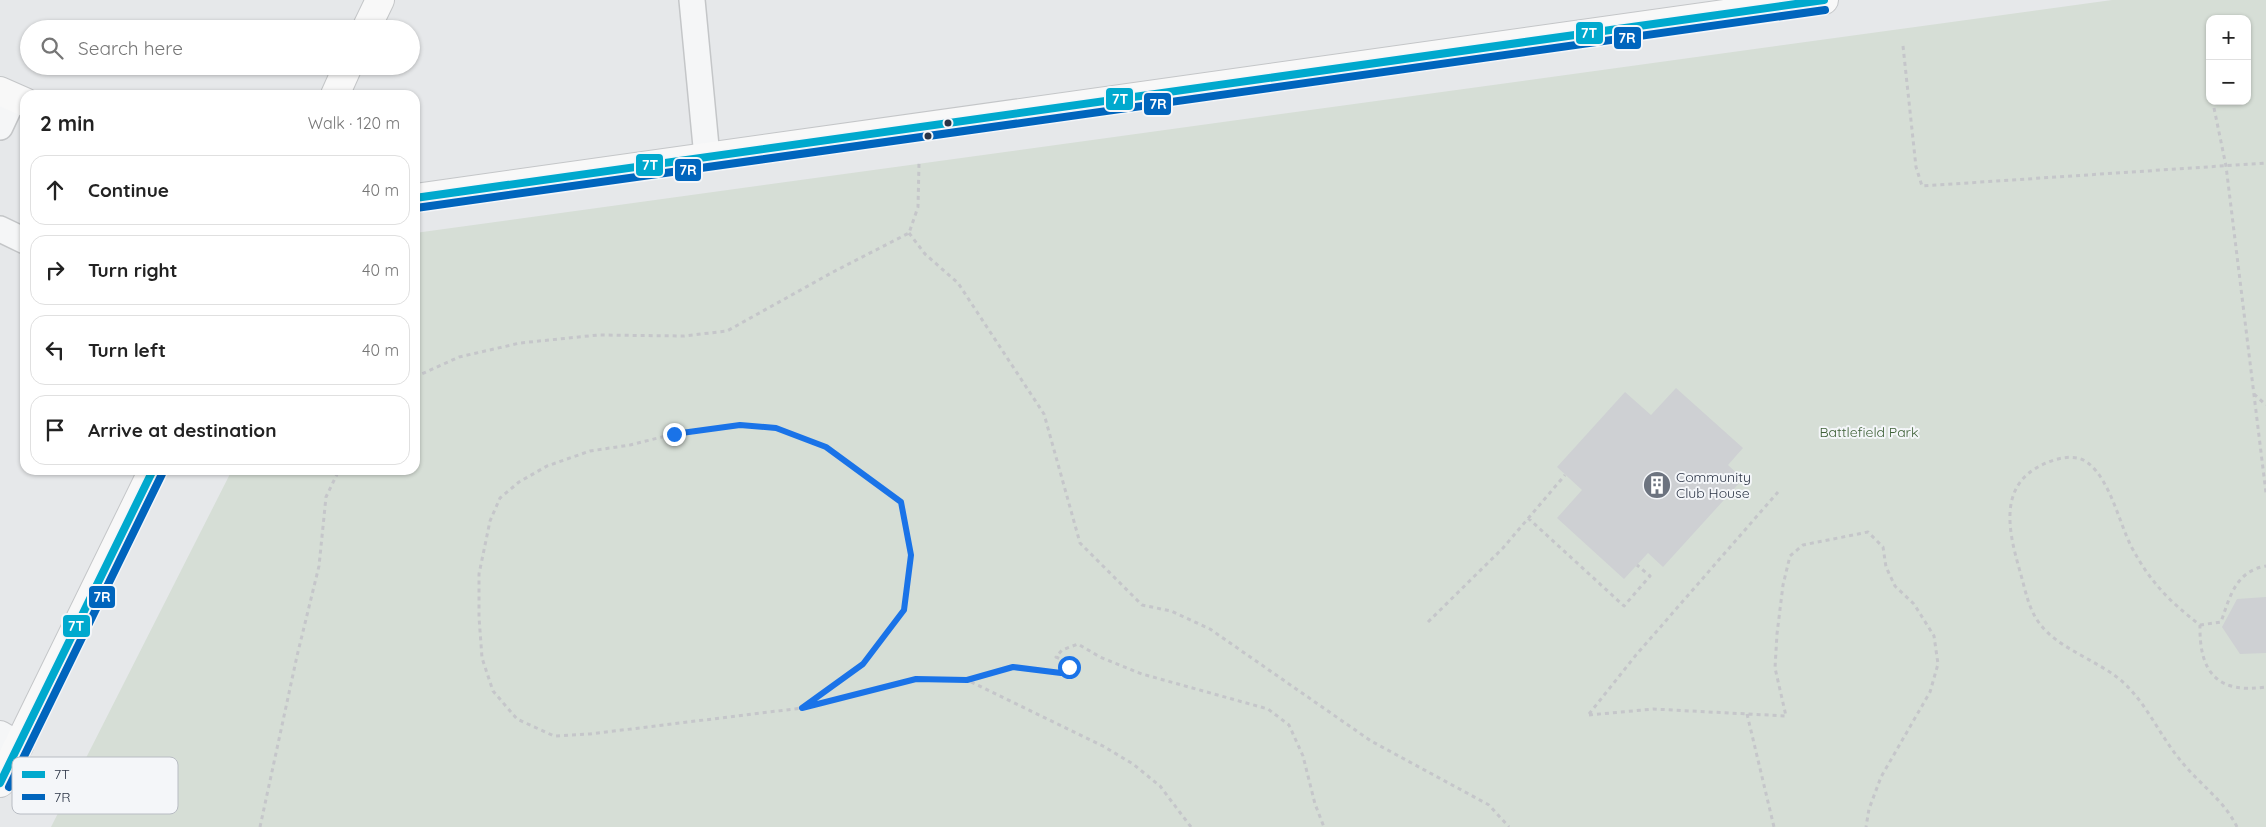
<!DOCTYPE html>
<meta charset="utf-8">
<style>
body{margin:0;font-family:Quicksand,sans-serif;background:#f2f2f2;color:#222}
.controls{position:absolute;right:15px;top:15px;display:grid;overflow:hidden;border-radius:10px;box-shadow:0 1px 4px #0004}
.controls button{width:45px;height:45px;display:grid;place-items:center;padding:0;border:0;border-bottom:1px solid #e0e0e0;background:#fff;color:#222;font:25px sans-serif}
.stop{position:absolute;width:15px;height:15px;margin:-11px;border:4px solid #1a73e8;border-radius:50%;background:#fff}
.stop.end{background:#1a73e8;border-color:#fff;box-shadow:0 1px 5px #0008}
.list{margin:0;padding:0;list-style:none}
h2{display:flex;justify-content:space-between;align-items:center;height:65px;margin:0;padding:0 20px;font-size:21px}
h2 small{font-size:16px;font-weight:400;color:#767676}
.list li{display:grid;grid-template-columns:32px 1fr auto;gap:15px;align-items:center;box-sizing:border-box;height:70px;margin:0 10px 10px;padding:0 10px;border:1px solid #e0e0e0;border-radius:15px}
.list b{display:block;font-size:19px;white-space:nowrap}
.list em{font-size:16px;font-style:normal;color:#767676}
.icon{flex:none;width:28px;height:28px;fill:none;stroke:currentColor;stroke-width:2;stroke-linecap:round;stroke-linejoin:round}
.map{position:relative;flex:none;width:2266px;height:827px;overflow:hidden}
.search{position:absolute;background:#fff;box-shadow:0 1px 4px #0004;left:20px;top:20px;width:400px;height:55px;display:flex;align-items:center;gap:12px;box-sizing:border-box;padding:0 18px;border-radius:28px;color:#767676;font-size:19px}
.panel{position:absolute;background:#fff;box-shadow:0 1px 4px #0004;left:20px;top:90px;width:400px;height:385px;border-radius:15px}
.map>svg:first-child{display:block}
.green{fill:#d6ded6;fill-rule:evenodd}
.building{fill:#ced0d3}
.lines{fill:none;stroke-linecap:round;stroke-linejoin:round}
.lane-casing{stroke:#c4c6c8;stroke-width:28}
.street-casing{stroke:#c4c6c8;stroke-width:30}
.secondary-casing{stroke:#c4c6c8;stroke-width:30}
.path{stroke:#c5c6ca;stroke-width:3;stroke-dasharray:4 4;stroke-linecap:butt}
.lane{stroke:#f5f6f7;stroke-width:25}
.street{stroke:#f5f6f7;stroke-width:28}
.secondary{stroke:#f8f8f8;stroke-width:28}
.bus-1-casing{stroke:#f4f6f9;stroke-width:11}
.bus-2-casing{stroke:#f4f6f9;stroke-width:11}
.bus-1{stroke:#00a9ce;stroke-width:8}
.bus-2{stroke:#0065bd;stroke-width:8}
.route{stroke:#1a73e8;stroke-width:6}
.bus-dot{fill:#2b3445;stroke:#f4f6f9;stroke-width:2}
.labels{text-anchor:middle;stroke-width:4;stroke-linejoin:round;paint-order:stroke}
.park-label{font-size:14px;fill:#3f6138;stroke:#f4f6f9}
.poi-label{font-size:14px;fill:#2b3445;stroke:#f4f6f9;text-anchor:start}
.key{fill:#f4f6f9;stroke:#b8bcc3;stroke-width:1}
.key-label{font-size:14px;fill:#2b3445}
.line-badge{stroke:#f4f6f9;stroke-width:2}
.badge-label{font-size:14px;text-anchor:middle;font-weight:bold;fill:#fff}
</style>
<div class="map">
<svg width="2266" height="827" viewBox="0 0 2266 827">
<rect width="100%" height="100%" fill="#e6e8ea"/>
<path class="green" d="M2112 0H2266V827H51L232 470H415V233ZM2210 19H2247V101H2210Z"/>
<path class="building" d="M1676 388 1743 448 1728 465 1743 479 1663 567 1648 553 1624 579 1557 518 1582 490 1557 467 1625 392 1651 415Z
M2266 597V653L2240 654 2222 627 2237 599Z"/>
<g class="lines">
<defs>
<path id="lane" d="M692 0 707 157
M0 127 14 97
M0 229 25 241"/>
<path id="street" d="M0 735 19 746"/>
<path id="secondary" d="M366 29 380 0
M0 91 25 102
M335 95 348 66
M415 198 1824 0
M0 783 153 470"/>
</defs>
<use href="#lane" class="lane-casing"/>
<use href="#street" class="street-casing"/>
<use href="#secondary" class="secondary-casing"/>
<path class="path" d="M1903 46 1916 167 1922 186 2266 163
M2214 108 2226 166 2266 493
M909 233 925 254 958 283 1044 414 1080 543 1142 605 1171 611 1210 629 1371 741 1489 805 1509 827
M415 377 459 357 520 343 598 335 684 336 727 331 833 272 909 233 918 207 919 163
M2254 394 2266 405
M1528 518 1624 606 1650 576 1637 565
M1428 622 1503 548 1565 475
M2200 625 2221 622C2230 596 2236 571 2266 566
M802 708 863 664 904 609 911 555 901 501 826 447 776 428 739 425 674 434 630 445 590 451 547 466 519 482 500 498 490 521 479 574V617L482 658 493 691 517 719 554 736 590 734 802 708 916 679 967 680
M1589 714 1636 655 1778 492
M1747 714 1774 827
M1589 715 1653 709 1786 716 1775 668 1777 634 1783 585 1790 556 1803 545 1868 532 1883 547 1886 567 1895 586 1914 604 1934 636 1938 664 1930 692 1881 777 1869 809 1866 827
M260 827 297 656 319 566 326 497 339 470
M1191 827 1160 786 1133 764 1103 746 967 680 1013 667 1061 673 1069 667 1063 660 1056 657 1062 650 1078 644 1100 657 1142 674 1268 709 1289 725 1303 756 1315 804 1324 827
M2237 827C2224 800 2199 784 2181 761 2158 734 2144 696 2114 675 2092 659 2056 646 2040 624 2029 610 2026 593 2021 575 2012 543 1998 498 2029 473 2043 462 2072 450 2088 463 2110 480 2119 522 2131 546 2150 582 2169 601 2200 625 2199 673 2218 694 2266 687"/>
<use href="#lane" class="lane"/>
<use href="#street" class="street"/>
<use href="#secondary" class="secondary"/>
<defs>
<path id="bus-1" d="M415 198 1824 0
M0 783 153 470"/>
<path id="bus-2" d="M416 208 1825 10
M9 787 162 474"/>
</defs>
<use href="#bus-1" class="bus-1-casing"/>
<use href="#bus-2" class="bus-2-casing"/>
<use href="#bus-1" class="bus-1"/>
<use href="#bus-2" class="bus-2"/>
</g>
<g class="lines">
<path class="route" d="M674 434 740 425 776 428 826 447 901 502 911 555 904 610 863 664 802 708 916 679 967 680 1013 667 1061 673 1069 667"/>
</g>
<defs>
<symbol id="building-disc" viewBox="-11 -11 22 22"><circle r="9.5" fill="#6c737f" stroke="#f4f6f9"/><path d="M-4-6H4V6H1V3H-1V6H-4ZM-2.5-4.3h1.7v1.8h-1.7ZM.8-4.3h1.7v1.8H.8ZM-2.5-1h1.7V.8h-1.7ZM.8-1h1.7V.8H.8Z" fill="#fff"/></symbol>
</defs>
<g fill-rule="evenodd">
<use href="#building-disc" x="1641" y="469" width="32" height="32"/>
</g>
<g class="bus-dot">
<circle cx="948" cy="123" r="4.5"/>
<circle cx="928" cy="136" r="4.5"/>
</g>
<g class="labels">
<g class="park-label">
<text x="1869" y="437">Battlefield Park</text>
</g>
<g class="poi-label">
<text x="1676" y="482">Community<tspan x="1676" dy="16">Club House</tspan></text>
</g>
</g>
<rect x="12" y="757" width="166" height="57" rx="8" class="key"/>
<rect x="22" y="771" width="23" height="7" fill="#00a9ce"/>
<rect x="22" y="794" width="23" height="6" fill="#0065bd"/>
<g class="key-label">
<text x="54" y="779">7T</text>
<text x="54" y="802">7R</text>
</g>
<g class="line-badge">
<rect x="1575" y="21" width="29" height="24" rx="5" fill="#00a9ce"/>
<rect x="1613" y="26" width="29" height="24" rx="5" fill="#0065bd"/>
<rect x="1105" y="87" width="29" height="24" rx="5" fill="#00a9ce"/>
<rect x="1143" y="92" width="29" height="24" rx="5" fill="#0065bd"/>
<rect x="635" y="153" width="29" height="24" rx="5" fill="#00a9ce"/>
<rect x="674" y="158" width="28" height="24" rx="5" fill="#0065bd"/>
<rect x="88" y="585" width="28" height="24" rx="5" fill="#0065bd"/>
<rect x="62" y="614" width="29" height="24" rx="5" fill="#00a9ce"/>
</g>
<g class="badge-label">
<text x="1589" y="38">7T</text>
<text x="1627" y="43">7R</text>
<text x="1120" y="104">7T</text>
<text x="1158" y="109">7R</text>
<text x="650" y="170">7T</text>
<text x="688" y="175">7R</text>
<text x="102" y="602">7R</text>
<text x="76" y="631">7T</text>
</g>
</svg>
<div class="controls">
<button>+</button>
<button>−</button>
</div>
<div class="stop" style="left:1069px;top:667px"></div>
<div class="stop end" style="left:674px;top:434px"></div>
<div class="search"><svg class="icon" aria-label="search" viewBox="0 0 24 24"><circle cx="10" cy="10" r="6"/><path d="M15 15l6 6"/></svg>Search here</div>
<section class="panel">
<h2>2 min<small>Walk · 120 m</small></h2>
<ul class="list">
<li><svg class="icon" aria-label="ahead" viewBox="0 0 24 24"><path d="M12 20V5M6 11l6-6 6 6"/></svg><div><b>Continue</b></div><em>40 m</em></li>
<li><svg class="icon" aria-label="right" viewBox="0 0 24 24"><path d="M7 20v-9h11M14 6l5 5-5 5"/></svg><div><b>Turn right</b></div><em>40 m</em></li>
<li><svg class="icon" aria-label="left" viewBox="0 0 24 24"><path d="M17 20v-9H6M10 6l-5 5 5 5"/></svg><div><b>Turn left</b></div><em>40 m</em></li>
<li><svg class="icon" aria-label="arrive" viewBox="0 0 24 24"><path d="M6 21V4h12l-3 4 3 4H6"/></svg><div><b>Arrive at destination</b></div></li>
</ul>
</section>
</div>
